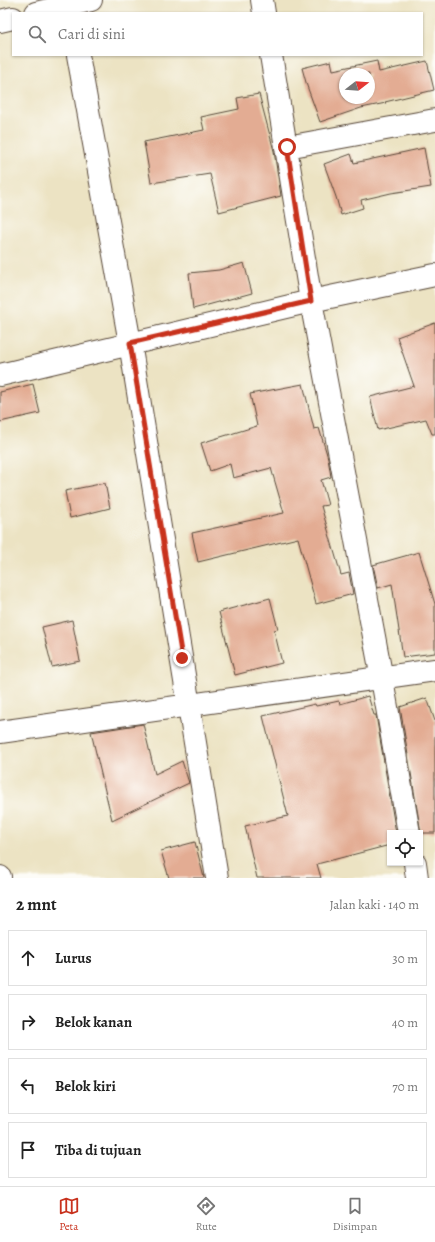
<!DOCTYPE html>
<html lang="id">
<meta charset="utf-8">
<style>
body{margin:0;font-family:Alegreya,serif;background:#f6f6f6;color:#222}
.controls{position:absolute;right:12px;bottom:12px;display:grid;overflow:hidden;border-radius:0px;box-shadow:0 1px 3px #0004}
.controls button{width:36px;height:36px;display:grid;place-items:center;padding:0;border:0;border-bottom:1px solid #e0e0e0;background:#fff;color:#222;font:20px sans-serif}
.compass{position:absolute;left:339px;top:68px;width:36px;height:36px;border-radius:50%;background:#fff;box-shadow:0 1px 3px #0004;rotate:73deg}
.stop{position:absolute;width:12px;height:12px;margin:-9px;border:3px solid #c8321e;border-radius:50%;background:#fff}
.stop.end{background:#c8321e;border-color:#fff;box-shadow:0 1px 4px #0008}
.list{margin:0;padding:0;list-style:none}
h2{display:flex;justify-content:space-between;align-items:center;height:52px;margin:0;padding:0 16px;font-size:17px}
h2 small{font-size:13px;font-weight:400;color:#767676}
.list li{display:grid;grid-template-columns:26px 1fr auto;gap:12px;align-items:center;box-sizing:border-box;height:56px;margin:0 8px 8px;padding:0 8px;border:1px solid #e0e0e0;border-radius:0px}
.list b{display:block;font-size:15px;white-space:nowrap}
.list em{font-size:13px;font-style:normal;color:#767676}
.icon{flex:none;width:22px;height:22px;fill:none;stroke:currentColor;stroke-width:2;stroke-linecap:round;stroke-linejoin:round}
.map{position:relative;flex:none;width:435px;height:878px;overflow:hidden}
.search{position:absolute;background:#fff;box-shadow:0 1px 3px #0004;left:12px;right:12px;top:12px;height:44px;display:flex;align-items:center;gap:10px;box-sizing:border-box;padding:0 14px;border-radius:0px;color:#767676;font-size:15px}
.sheet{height:308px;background:#fff}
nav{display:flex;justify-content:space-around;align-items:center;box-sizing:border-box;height:56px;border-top:1px solid #e0e0e0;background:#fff;font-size:11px;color:#767676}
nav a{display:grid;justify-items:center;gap:2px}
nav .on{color:#c8321e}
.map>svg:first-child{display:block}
.building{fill:#e3ac93;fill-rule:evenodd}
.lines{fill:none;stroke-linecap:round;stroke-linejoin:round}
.street-casing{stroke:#564637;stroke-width:24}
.secondary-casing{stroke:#564637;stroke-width:24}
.street{stroke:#fff;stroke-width:22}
.secondary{stroke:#fff;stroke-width:22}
.route{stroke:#c8321e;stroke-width:5}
</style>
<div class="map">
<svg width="435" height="878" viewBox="0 0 435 878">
<rect width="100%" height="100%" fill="#fdfcf7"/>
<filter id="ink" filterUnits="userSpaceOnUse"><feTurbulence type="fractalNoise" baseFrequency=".025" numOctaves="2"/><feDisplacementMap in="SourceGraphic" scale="8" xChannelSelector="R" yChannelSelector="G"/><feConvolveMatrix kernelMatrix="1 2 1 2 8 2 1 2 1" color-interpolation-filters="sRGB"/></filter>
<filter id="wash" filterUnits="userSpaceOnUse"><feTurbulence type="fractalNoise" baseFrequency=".012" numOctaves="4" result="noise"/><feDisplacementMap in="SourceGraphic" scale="16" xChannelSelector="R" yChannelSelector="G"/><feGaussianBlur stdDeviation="0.9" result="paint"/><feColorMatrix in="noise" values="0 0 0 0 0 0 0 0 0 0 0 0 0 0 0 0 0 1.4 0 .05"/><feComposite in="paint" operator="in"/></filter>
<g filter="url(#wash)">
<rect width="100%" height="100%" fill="#ece3c3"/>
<g id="blocks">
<path class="building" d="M331 61 333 70 377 61 379 72 427 61 434 90 385 102 386 103 361 108 320 122 307 86 302 68ZM345 74H369V98H345Z
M259 94 274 151 281 196 219 212 210 174 151 183 144 142 204 130 201 117 239 109 237 98Z
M424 148 431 187 391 193 361 200 363 208 341 215 336 197 324 164 351 154 354 163Z
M244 263 252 293 193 309 189 273 219 270Z
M435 323V434H432L426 419 378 430 370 397 414 386 397 337Z
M33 384 40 413 0 422V392Z
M303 384 314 429 319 428 328 458 331 477 321 480 328 505 321 506 341 575 349 573 353 594 316 604 298 538 198 562 192 533 284 513 271 468 233 478 230 464 210 471 201 443 257 426 250 394Z
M105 483 110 508 70 518 65 491Z
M419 552 435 604V653L403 657 392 584 378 588 373 565Z
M270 598 278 629 274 630 282 663 235 675 219 612Z
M72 620 80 661 52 667 42 627Z
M368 696 374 715H376L396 833H390V845L317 864 321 878H257L245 826 288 816 263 716 315 704 316 706 339 701 340 704Z
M427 698 435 721V833H421L400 707Z
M143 724 155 774 182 761 189 783 112 820 91 732Z
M195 842 204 878H169L161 851Z"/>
</g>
</g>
<g filter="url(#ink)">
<use href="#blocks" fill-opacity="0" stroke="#564637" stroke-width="1"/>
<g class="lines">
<defs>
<path id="street" d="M262 0 264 13
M78 55 130 343 217 878
M271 55 311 301 382 679 409 833
M287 147 435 120
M0 375 311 301 435 275
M0 732 435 670
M415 863 417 878
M0 877V878"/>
<path id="secondary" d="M36 13 91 0
M0 21 13 18"/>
</defs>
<use href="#street" class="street-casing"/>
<use href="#secondary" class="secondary-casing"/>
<use href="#street" class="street"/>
<use href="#secondary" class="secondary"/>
</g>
</g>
<g class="lines" filter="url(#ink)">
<path class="route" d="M182 658 130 343 311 301 287 147"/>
</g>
</svg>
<div class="controls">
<button><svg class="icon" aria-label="locate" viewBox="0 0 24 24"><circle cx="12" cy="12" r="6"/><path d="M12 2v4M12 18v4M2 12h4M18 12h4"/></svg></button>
</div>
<svg class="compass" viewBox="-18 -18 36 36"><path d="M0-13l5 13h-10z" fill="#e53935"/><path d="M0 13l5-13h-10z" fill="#767676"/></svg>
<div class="stop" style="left:287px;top:147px"></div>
<div class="stop end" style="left:182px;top:658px"></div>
<div class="search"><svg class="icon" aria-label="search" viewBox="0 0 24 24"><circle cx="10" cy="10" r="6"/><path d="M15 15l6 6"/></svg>Cari di sini</div>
</div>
<section class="sheet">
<h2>2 mnt<small>Jalan kaki · 140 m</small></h2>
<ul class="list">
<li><svg class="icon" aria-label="ahead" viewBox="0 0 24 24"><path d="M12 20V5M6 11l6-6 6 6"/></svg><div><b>Lurus</b></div><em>30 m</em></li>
<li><svg class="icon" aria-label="right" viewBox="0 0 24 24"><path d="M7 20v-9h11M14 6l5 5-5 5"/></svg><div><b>Belok kanan</b></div><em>40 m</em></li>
<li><svg class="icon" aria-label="left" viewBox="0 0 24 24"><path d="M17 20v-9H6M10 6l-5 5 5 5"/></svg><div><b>Belok kiri</b></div><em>70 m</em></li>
<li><svg class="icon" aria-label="arrive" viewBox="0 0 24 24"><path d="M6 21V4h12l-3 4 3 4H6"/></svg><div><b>Tiba di tujuan</b></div></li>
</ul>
</section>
<nav>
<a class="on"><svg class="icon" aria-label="map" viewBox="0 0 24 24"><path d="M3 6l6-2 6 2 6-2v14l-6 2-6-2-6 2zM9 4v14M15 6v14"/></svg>Peta</a>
<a><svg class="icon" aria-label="directions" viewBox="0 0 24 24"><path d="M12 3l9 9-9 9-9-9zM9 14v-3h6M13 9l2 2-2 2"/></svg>Rute</a>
<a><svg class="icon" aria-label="saved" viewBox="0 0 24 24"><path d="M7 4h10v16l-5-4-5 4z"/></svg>Disimpan</a>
</nav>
